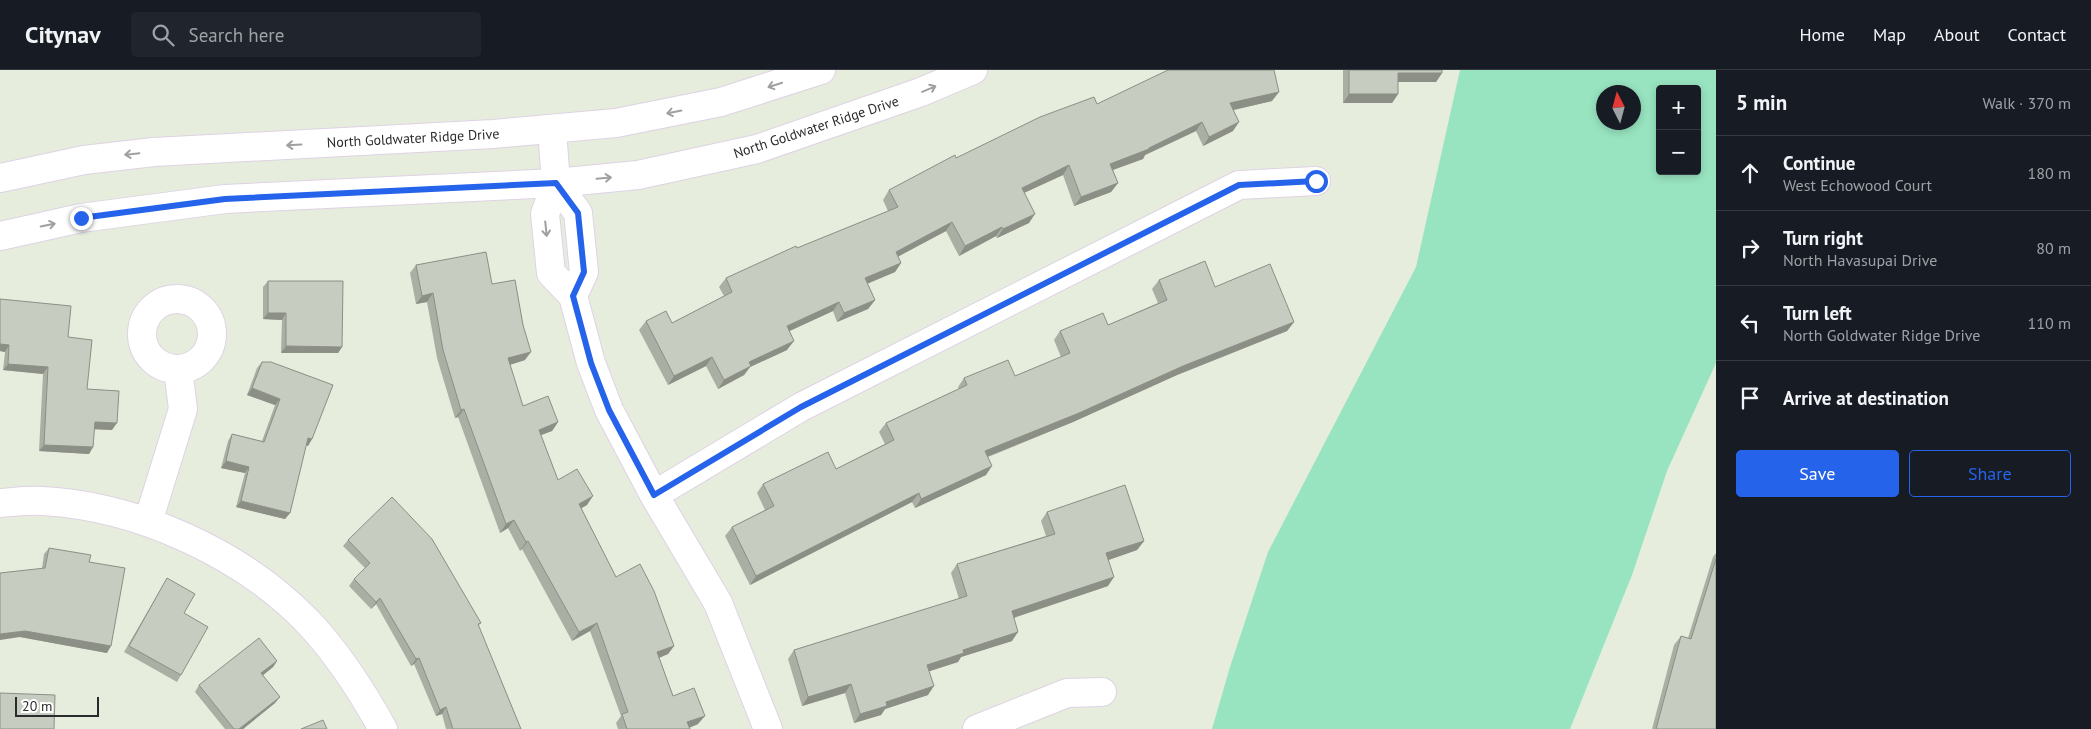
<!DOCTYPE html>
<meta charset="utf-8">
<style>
body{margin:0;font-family:"PT Sans",sans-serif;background:#20242c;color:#f1f3f6}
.controls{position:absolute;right:15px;top:15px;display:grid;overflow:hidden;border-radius:5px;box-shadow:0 2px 8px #0003}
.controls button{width:45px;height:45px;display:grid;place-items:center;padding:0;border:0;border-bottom:1px solid #363941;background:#171b24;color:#f1f3f6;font:25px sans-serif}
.compass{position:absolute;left:1596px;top:15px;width:45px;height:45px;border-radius:50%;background:#171b24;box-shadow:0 2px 8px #0003;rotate:354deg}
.scale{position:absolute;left:15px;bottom:12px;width:84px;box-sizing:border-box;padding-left:5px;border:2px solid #2b2b2b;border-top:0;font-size:14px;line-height:18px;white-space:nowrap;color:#2b2b2b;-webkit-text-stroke:4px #fff;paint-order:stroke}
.stop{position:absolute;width:15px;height:15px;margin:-11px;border:4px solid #2563eb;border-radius:50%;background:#fff}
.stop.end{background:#2563eb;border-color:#fff;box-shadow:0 1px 5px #0008}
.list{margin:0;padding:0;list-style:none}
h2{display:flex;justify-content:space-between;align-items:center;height:65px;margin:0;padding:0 20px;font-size:21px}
h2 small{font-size:16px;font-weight:400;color:#9ea1a6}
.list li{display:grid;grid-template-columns:32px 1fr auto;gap:15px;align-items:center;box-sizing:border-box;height:75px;padding:0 20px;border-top:1px solid #363941}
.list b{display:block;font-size:19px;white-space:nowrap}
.list p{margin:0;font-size:16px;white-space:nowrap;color:#9ea1a6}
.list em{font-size:16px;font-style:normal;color:#9ea1a6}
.actions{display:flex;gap:10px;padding:15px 20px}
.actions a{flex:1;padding:11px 0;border:1px solid #2563eb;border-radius:5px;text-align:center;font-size:18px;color:#2563eb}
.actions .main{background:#2563eb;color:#fff}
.icon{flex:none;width:28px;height:28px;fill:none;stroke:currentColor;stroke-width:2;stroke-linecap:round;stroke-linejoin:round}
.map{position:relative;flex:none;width:1716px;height:659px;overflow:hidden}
header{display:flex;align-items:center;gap:30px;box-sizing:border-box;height:70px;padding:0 25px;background:#171b24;border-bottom:1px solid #363941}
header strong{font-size:24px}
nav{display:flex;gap:28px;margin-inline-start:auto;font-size:18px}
.search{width:350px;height:45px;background:#20242c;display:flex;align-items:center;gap:12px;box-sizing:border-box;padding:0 18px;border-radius:5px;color:#9ea1a6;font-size:19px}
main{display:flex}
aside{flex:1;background:#171b24}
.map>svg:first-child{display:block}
.green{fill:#98e4c0;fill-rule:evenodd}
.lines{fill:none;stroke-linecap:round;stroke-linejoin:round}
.street-casing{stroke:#ded2e4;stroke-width:30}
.secondary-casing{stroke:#ded2e4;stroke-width:30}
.street{stroke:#fff;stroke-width:28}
.secondary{stroke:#fff;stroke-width:28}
.wall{fill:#aaafa4}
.shaded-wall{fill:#8b8f86}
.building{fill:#c6ccbf;stroke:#8b8f86}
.oneway{stroke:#a0a0a0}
.route{stroke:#2563eb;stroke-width:6}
.labels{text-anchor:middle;stroke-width:4;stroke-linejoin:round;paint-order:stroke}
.street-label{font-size:14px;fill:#2b2b2b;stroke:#fff}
</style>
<header>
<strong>Citynav</strong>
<div class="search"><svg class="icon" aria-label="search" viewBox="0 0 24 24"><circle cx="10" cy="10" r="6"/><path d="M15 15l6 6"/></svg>Search here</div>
<nav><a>Home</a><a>Map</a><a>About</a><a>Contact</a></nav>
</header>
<main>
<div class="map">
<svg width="1716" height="659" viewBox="0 0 1716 659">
<rect width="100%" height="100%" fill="#e6eddd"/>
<path class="green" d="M1460 0H1716V293L1667 401 1632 505 1570 659H1212L1230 597 1268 482 1416 197ZM1660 19H1697V101H1660ZM1604 22H1634V52H1604Z"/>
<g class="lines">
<defs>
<path id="street" d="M552 60 556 113 545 144 551 203 573 226 591 293 609 340 654 425 718 533 768 659
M556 113 578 143 584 202 573 226
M142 264a35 35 0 1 1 70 0a35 35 0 1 1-70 0Z
M654 425 801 337 1239 115 1316 111
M0 433C14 432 28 430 42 431 138 436 243 484 309 553 339 585 362 621 383 659
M148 452 183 339 178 299
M977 659 1067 623 1102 622"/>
<path id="secondary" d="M0 108 84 90 154 82 493 64 616 53 721 32 821 0
M0 166 81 148 225 129 556 113 638 105 757 79 921 22 973 0"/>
</defs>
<use href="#street" class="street-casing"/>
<use href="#secondary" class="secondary-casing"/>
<use href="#street" class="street"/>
<use href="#secondary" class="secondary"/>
</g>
<path class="wall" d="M1343 0H1442V3L1436 12H1398V24L1392 33H1343Z
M1274 1 1272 31 1234 40 1233 61 1203 76 1196 61 1145 85 1143 89 1113 100 1118 113 1111 122 1074 136 1063 105 1024 123 1029 153 997 168 996 166 959 186 946 161 898 186 901 193 895 202 867 214 875 230 868 239 837 252 833 241 789 261 787 280 750 297 744 305 718 319 706 296 668 315 639 260 646 251 672 253 724 226 719 217 726 208 888 141 883 130 889 120 956 88 1097 34Z
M416 195 492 214 525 290 510 295 523 336 558 352 552 361 541 365 558 410 587 435 581 438 616 507 674 576 668 584 659 588 673 626 698 654 689 658 690 659H618L616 653 621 646 590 561 572 571 522 479 520 481 508 458 500 463 458 347 455 348 437 288 427 232 416 234 410 203Z
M1159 210 1215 217 1294 252 1287 261 1177 305 1073 352 988 387 986 405 915 438 912 432 750 515 725 466 732 457 765 440 757 423 763 414 836 399 885 374 879 362 886 353 959 319 958 317 964 308 1015 306 1061 287 1054 270 1060 261 1108 255 1158 233 1152 219Z
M268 211 342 277 338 283H281L282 250 263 249V217Z
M0 229 68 267 87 319 112 360 94 359 93 377 89 384 39 381 43 304 3 300 5 282 0 281Z
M262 292 312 369 308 376 306 375 290 443 285 449 236 437 245 403 221 398 228 371 232 364 262 371 275 335 247 325 257 298Z
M1047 442 1144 471 1137 480 1108 490V516L1014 548 1012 571 961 587 958 592 929 601 928 625 885 639 881 645 854 653 845 623 802 636 788 589 794 580 959 529 951 503 957 494 1046 466 1041 451Z
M348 470 481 553 478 556 521 659H446L442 644 436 646 414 594 411 596 376 534 371 539 349 516 354 509 365 498 343 476Z
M49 478 89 492 107 583 20 567 42 498 44 484Z
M1716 483V659H1652L1674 575 1681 566 1688 568 1713 487Z
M167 508 184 543 181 605 177 612 124 582 163 515Z
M277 591 273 597 263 605 275 633 243 659H225L195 622 199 615Z"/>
<path class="shaded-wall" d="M1398 3H1442L1436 12H1392Z
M1279 22 1272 31 1224 42 1230 33Z
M1349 24H1398L1392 33H1343Z
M1202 52 1196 61 1145 85 1143 89 1104 103 1110 94 1149 78Z
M1239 52 1233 61 1203 76 1209 67Z
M1069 95 1063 105 1015 127 1022 118Z
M1118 113 1111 122 1074 136 1081 127Z
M1035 144 1029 153 997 168 1003 159Z
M952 152 946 161 890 191 896 182Z
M1002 157 996 166 959 186 965 176Z
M901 193 895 202 859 217 865 208Z
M433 223 427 232 416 234 422 226Z
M875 230 868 239 837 252 844 243Z
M839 232 833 241 781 265 787 256Z
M268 243H286L282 250 263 249Z
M1294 252 1287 261 1177 305 1073 352 979 390 985 381 1183 296Z
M794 271 787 280 750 297 744 305 718 319 724 310 749 292Z
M0 274 9 275 5 282 0 281Z
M286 276 342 277 338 283H281Z
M531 282 525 290 502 297 508 288Z
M712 287 706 296 668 315 674 306Z
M8 294 48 297 43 304 3 300Z
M252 318 280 329 275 335 247 325Z
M464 339 458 347 455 348 461 340Z
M95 352 117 353 112 360 90 359Z
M558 352 552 361 533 368 539 360Z
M308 368 312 369 308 376 304 374Z
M44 375 93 377 89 384 39 381Z
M226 391 249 397 245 403 221 398Z
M992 396 986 405 915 438 921 429Z
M919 423 912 432 750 515 756 506Z
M593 426 587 435 573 443 579 434Z
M241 431 290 443 285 449 236 437Z
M514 450 508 458 500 463 506 454Z
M528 471 522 479 520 481 526 472Z
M1144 471 1137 480 1100 493 1106 483Z
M1114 507 1108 516 1006 550 1012 541Z
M380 528 376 534 371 539 376 532Z
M597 553 590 561 572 571 579 562Z
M25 561 111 576 107 583 20 567 0 570V564Z
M1018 562 1012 571 961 587 958 592 921 604 927 595 963 580Z
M674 576 668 584 651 591 657 582Z
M419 588 414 594 411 596 416 589Z
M277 591 273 597 257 610 261 603Z
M851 614 845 623 802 636 808 627Z
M934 616 928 625 885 639 881 645 854 653 860 644 886 632Z
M280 627 275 633 243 659H239Z
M446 637 442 644 436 646 440 640Z
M705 646 698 654 686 659 687 652Z"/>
<path class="building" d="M1168 0H1274L1279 22 1230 33 1239 52 1209 67 1202 52 1149 78V79L1110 94 1118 113 1081 127 1069 95 1022 118 1035 144 1003 159 1002 157 965 176 952 152 896 182 901 193 865 208 875 230 844 243 839 232 787 256 794 271 749 292 751 296 724 310 712 287 674 306 646 251 666 241 672 253 732 222 726 208 796 176 797 178 898 137 889 120 955 85 956 88 1040 47 1094 27 1097 34Z
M1349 0H1442V3H1398V24H1349Z
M486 182 492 214 515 210 523 255 531 282 508 288 523 336 548 326 558 352 539 360 558 410 577 399 593 426 579 434 616 507 640 494 654 521 674 576 657 582 673 626 694 618 705 646 687 652 690 659H627L622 644 628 642 597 553 579 562 528 471 526 472 514 450 506 454 464 339 461 340 443 280 433 223 422 226 416 195Z
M1205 191 1215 217 1270 194 1294 252 1183 296 1079 343 985 381 992 396 921 429 919 423 756 506 732 457 774 436 763 414 828 382 836 399 894 370 886 353 967 315 964 308 1008 290 1015 306 1070 283 1060 261 1103 243 1108 255 1167 230 1159 210Z
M268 211H343L342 277 286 276V243H268Z
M0 229 71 236 68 267 92 270 87 319 119 321 117 353 95 352 93 377 44 375 48 297 8 294 9 275 0 274Z
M262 292H271L333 315 312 369 308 368 290 443 241 431 249 397 226 391 232 364 264 372 280 329 252 318Z
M1125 415 1144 471 1106 483 1114 507 1012 541 1018 562 963 580 964 583 927 595 934 616 886 632 887 636 860 644 851 614 808 627 794 580 967 526 957 494 1055 464 1047 442Z
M392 427 432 469 481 553 478 554 521 659H453L446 637 440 640 419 588 416 589 380 528 376 532 354 509 370 493 348 470Z
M49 478 91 485 89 492 125 498 111 576 25 561 0 564V503L45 498Z
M1716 489V659H1656L1681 566 1691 569Z
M167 508 195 524 184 543 208 557 181 605 129 576Z
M259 568 277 591 261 603 280 627 239 659H234L199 615Z
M0 623 55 625 54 659H0Z
M323 650 327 659H301Z"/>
<defs><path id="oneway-shaft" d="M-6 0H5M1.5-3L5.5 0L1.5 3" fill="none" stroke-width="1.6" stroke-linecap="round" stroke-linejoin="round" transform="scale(1.25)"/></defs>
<g class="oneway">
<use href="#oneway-shaft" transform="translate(775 15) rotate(162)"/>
<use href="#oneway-shaft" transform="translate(929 19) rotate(-23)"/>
<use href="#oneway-shaft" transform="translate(674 42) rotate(169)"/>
<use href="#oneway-shaft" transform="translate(294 75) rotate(177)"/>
<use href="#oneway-shaft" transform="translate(132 84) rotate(174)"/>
<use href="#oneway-shaft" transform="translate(604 108) rotate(-5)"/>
<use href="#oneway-shaft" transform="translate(48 155) rotate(-12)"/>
<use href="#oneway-shaft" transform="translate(546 159) rotate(84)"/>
</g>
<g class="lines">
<path class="route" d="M81 148 225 129 556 113 578 143 584 202 573 226 591 293 609 340 654 425 801 337 1239 115 1316 111"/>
</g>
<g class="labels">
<g class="street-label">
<text transform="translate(816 57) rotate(-18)" y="5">North Goldwater Ridge Drive</text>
<text transform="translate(413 68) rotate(-3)" y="5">North Goldwater Ridge Drive</text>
</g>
</g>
</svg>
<div class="controls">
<button>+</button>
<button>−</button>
</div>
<svg class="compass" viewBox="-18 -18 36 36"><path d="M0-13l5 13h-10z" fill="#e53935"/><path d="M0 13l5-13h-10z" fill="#9ea1a6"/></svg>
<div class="scale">20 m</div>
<div class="stop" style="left:1316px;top:111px"></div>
<div class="stop end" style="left:81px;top:148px"></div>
</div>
<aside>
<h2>5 min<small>Walk · 370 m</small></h2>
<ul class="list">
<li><svg class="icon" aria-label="ahead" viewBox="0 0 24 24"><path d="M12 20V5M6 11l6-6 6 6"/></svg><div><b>Continue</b><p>West Echowood Court</p></div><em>180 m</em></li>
<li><svg class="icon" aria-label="right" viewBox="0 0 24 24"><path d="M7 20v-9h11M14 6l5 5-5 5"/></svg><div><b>Turn right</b><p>North Havasupai Drive</p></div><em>80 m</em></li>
<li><svg class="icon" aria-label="left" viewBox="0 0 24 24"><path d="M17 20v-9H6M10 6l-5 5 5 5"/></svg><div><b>Turn left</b><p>North Goldwater Ridge Drive</p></div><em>110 m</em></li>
<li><svg class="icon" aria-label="arrive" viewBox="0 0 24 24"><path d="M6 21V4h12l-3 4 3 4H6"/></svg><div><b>Arrive at destination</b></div></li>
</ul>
<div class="actions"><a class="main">Save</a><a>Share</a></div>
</aside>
</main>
